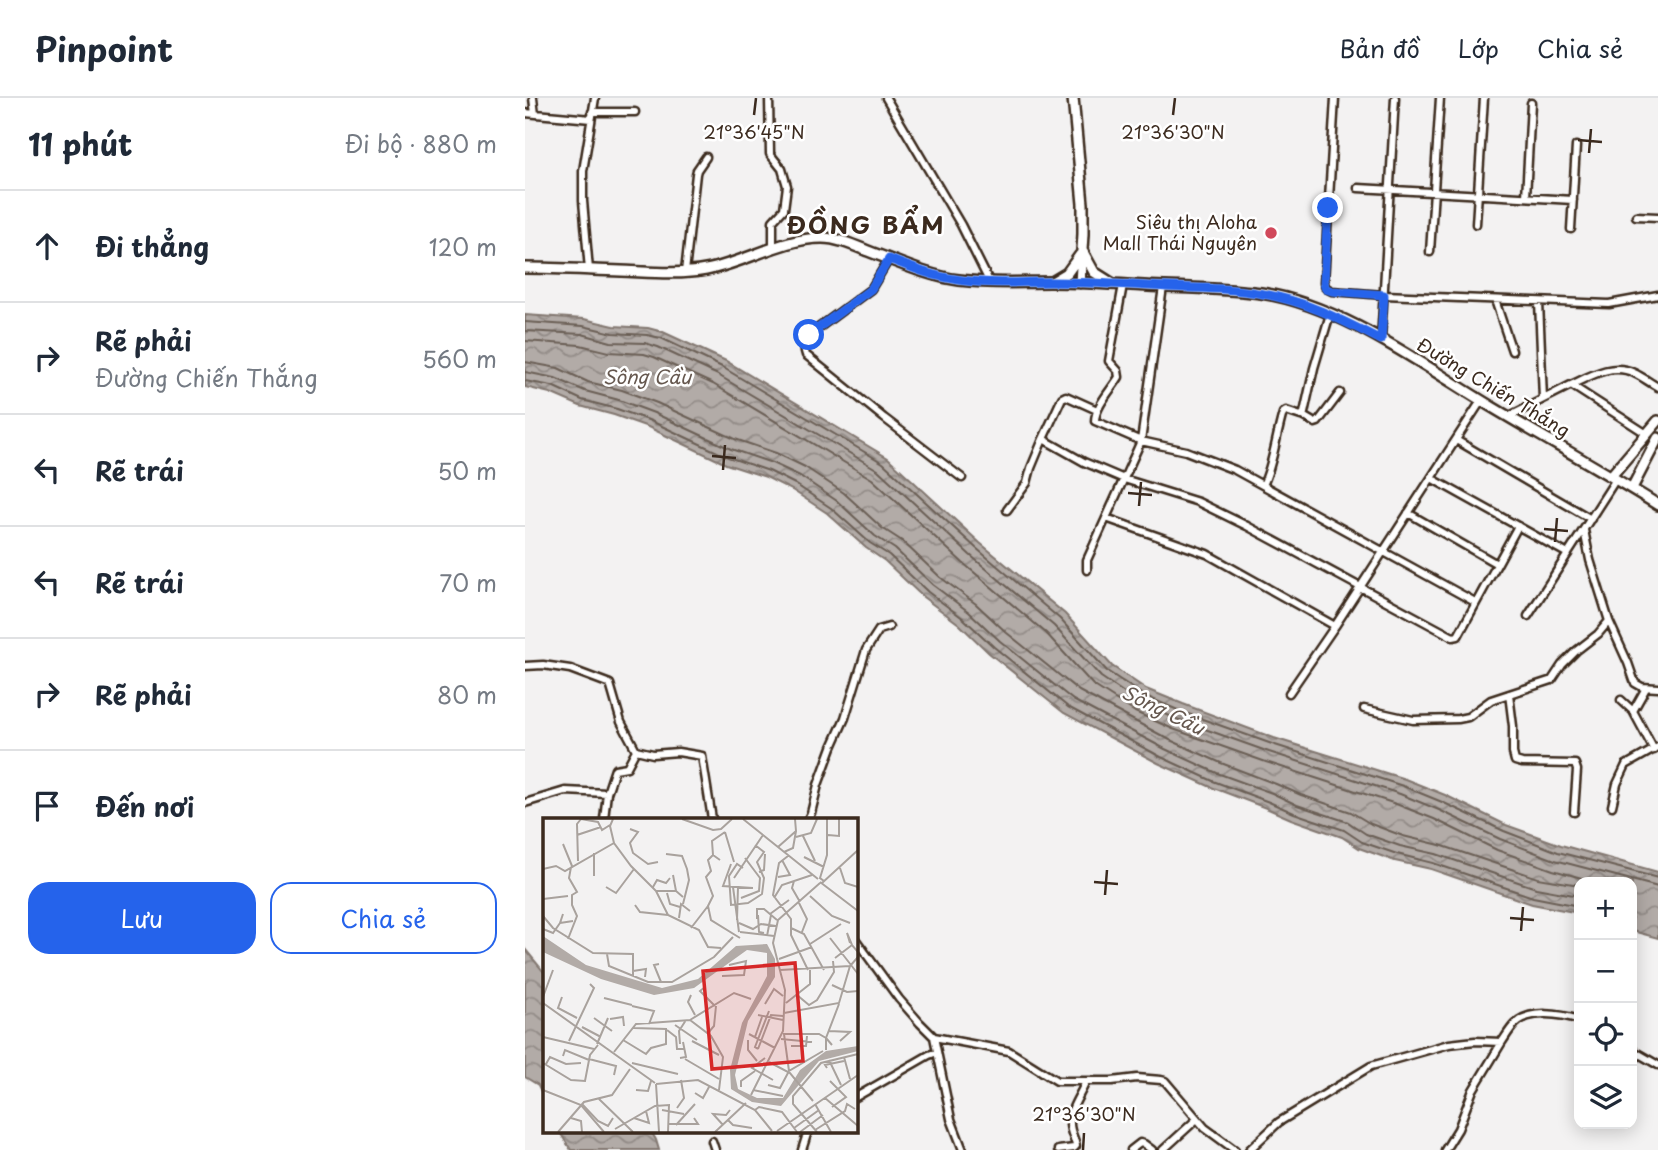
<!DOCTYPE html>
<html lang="vi">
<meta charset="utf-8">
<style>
body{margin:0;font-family:"Playpen Sans",sans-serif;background:#f2f2f3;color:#1f2937}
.controls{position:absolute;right:21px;bottom:21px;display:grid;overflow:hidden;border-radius:14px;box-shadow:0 4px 18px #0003}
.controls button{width:63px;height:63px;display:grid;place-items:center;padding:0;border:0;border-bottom:2px solid #e0e1e3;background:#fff;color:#1f2937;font:35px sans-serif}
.stop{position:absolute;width:21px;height:21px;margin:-16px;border:5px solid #2563eb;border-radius:50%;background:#fff}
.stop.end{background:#2563eb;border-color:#fff;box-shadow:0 2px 7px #0008}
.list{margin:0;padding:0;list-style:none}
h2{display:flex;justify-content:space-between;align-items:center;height:91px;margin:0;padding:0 28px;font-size:30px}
h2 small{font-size:23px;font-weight:400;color:#747a83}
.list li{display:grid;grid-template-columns:46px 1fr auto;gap:21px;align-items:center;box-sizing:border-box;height:112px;padding:0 28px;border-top:2px solid #e0e1e3}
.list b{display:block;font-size:26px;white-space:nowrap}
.list p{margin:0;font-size:23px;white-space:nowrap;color:#747a83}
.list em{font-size:23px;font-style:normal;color:#747a83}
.actions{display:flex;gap:14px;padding:21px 28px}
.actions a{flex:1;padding:16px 0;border:2px solid #2563eb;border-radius:21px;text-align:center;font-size:24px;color:#2563eb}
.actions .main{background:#2563eb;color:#fff}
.icon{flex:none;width:38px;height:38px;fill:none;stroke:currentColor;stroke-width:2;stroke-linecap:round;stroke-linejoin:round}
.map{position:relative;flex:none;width:1133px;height:1052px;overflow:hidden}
header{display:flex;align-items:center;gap:42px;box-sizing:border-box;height:98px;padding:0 35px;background:#fff;border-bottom:2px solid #e0e1e3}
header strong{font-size:33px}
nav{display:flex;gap:38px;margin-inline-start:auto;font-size:24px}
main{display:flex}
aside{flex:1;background:#fff}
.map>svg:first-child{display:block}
.water{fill:url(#water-waves);stroke:#827770;stroke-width:2}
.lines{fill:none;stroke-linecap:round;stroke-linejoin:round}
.shore{stroke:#6b5e55;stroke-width:2}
.street-casing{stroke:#3b2a1e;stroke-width:11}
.secondary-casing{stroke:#3b2a1e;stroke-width:14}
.street{stroke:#fff;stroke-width:6}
.secondary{stroke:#fff;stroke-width:9}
.route{stroke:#2563eb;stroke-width:9}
.ticks{fill:none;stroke:#3b2a1e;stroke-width:2.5}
.poi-dot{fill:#d1495b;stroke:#fff;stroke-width:2.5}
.labels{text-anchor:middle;stroke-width:5;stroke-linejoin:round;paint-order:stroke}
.poi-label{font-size:18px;fill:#3b2a1e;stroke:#fff;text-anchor:end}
.street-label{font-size:18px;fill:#3b2a1e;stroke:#fff}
.water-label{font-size:19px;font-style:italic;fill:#65574e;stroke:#fff}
.district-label{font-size:24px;font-weight:bold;letter-spacing:2px;fill:#3b2a1e;stroke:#fff}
.inset-road{fill:none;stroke:#a9a29d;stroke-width:2}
.view{fill:#d62828;fill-opacity:0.15;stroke:#d62828;stroke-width:3.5}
.inset-edge{fill:none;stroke:#3b2a1e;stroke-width:3.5}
.ticks-label{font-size:18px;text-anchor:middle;fill:#3b2a1e;stroke:#fff;stroke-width:5;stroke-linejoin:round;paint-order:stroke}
</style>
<header>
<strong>Pinpoint</strong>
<nav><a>Bản đồ</a><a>Lớp</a><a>Chia sẻ</a></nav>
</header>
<main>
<aside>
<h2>11 phút<small>Đi bộ · 880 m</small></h2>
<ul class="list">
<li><svg class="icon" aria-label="ahead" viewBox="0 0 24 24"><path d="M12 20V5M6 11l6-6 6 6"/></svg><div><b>Đi thẳng</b></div><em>120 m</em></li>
<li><svg class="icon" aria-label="right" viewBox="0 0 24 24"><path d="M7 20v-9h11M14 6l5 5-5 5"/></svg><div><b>Rẽ phải</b><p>Đường Chiến Thắng</p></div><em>560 m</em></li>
<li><svg class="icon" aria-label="left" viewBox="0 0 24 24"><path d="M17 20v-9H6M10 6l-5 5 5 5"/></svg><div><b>Rẽ trái</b></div><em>50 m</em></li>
<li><svg class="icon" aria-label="left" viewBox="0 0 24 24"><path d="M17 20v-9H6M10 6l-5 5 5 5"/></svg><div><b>Rẽ trái</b></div><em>70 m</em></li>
<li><svg class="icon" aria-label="right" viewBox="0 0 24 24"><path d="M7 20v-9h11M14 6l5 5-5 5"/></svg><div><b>Rẽ phải</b></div><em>80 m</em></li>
<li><svg class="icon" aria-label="arrive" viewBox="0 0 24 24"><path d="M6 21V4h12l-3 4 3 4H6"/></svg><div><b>Đến nơi</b></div></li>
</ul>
<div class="actions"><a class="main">Lưu</a><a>Chia sẻ</a></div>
</aside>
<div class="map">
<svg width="1133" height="1052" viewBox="0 0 1133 1052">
<defs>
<pattern id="water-waves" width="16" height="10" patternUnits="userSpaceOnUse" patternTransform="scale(1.75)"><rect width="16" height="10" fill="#b2aba7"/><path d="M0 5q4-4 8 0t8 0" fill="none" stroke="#928b87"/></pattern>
</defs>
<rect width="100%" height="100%" fill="#f3f2f2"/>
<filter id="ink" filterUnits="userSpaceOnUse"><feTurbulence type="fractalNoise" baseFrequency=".0143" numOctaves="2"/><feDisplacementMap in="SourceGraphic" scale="14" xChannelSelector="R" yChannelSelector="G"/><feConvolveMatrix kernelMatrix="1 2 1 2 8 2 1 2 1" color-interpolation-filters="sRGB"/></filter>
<g filter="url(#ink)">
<path class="water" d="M0 217 59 221 89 228 123 230 138 234 201 263 363 360 455 445 540 516 587 568 621 591 658 606 749 640 880 681 920 697 981 727 1036 747 1133 774V840L1107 833V784H1054V815L1007 806 906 771 870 763 834 750 817 739 766 721 741 710 686 689 633 665 539 615 464 555 434 526 398 499 360 463 341 450 302 415 267 392 241 379 201 366 123 329 89 317 55 308 25 295 0 289Z
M0 851 19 874V1000L13 987 0 979Z
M34 1033H126L131 1042 134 1052H46Z"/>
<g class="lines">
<path class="shore" d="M0 224 58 228 88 235 122 237 136 240 197 269 358 365 451 450 535 521 582 573 618 597 655 613 747 646 878 688 917 704 979 733 1033 754 1133 780
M0 233 57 236 86 244 120 245 133 249 193 277 353 372 445 457 529 528 576 579 614 605 652 621 744 654 875 696 914 712 975 741 1030 762 1133 789
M0 243 55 247 84 254 119 256 129 259 188 286 347 381 438 465 521 535 568 587 610 614 648 631 741 664 871 706 909 721 972 752 1028 772 1071 784
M0 264 33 270 63 284 97 292 132 305 210 341 251 355 280 369 319 395 357 430 377 443 415 479 451 506 482 535 554 593 645 642 696 665 751 686 776 697 826 714 846 726 878 738 915 747 1013 780 1054 787
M0 274 30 280 60 293 94 302 129 315 206 351 247 365 275 378 312 403 350 438 370 451 408 487 444 514 475 543 548 602 640 651 692 675 747 695 772 707 823 724 841 736 875 748 911 756 1011 790 1054 798
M0 283 27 288 57 302 92 311 126 323 203 359 244 373 270 386 306 410 345 445 364 457 403 494 439 521 469 549 543 609 636 659 688 683 744 704 769 715 819 732 837 744 872 756 908 765 1008 799 1054 808"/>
<defs>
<path id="street" d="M8 0 10 16
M244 0 245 56 257 71 262 88 259 111 248 123V151
M361 0 436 127 465 185
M810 0 799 185 801 190 807 193 859 197 1084 206 1133 197
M67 14H110
M0 15 66 21
M833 90 1048 102
M1001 99 1006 5
M1111 118 1133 119
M951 126 959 0
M1046 131 1051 48
M905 154 915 0
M364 161 346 191 284 237C280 244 278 249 281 257L359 320 437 380
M64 172 58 103V73L70 0
M160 174 171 76 172 72 181 59
M598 187 584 263 593 273 594 279C586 292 570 309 570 323L616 343 661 353 710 372 950 504
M970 202 987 253
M1014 204 1018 301
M856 242 870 0
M1046 287C1065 278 1088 264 1109 275 1118 279 1125 285 1133 289
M778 318 790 325 793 324 815 295
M983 319 1046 287 1122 336 1124 334
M518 341 559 364 599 381 673 404 722 428 928 539 933 538 993 428
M931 342 1066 421
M906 380 1043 456
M738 387C748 367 751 338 758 315L761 313 776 318 779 315 789 270 805 216
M482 412 502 385 506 370 518 341 537 300 541 298 572 312
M883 415 972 466
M581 420 682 456 810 528
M1059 432 1065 462 1084 523 1103 565 1110 585 1117 589 1133 590
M562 472V462L616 343 638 189
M1003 518 1091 381
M0 568 18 567 45 571 85 586 96 624 111 652 128 656 153 654 177 658 187 721
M764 595 810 528 956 303
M984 596 988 628V655L990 663 997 665 1050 666 1052 672 1049 714
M1096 602 1108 613 1129 652
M839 611 888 622 933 621 943 619 966 602 1027 582 1037 567 1051 553 1073 536 1084 523
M1108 613 1121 590
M0 705 40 693 82 695
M1087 708 1092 686 1101 667 1133 649
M79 721 82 695 90 671 102 669 111 652
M283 721 286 715 293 687 307 649 320 620 341 552 354 532 364 529
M331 842 374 901 395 925 409 939 484 953 532 983H587L612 980 636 982 640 983 680 1030 710 1052
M409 939 426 1021 438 1052
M1107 952 1133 967
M331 999 404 957 412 954
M187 1043 190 1052
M277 1052 283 1033
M533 1052 549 1050 551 1048C550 1041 545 1034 545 1026 544 1010 556 997 561 983
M606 1052 615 1045 619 1046 627 1052
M638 1052 672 1021
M724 1052 754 1024 846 968 924 946 950 943 977 944C981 938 985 931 990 926 1004 911 1037 916 1054 922
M920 1052 933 1031 948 992 977 944"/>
<path id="secondary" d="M548 0 558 106V136L555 185
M558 154 569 174 588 186
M0 170C32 170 64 172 96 173 124 174 153 177 181 172 219 165 258 140 297 140 312 140 328 147 343 153 373 164 403 178 434 182 465 186 495 184 525 184 563 184 601 187 639 189 671 190 704 191 736 195 817 207 897 267 967 309 1022 342 1079 373 1133 407
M527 184 542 175 555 157
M1086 378 1133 323
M1107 390 1133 340"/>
</defs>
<use href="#street" class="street-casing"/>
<use href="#secondary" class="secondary-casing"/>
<use href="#street" class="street"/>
<use href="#secondary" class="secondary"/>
</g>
</g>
<g class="lines" filter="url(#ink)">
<path class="route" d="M284 237 346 191 364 161C385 169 406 178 429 181 461 187 493 184 525 184 564 184 603 187 642 189 674 190 706 190 738 196 781 203 817 222 856 242L859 197 807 193 801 191 799 185 803 110"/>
</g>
<path class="ticks" d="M229 17 231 0M648 17 650 0M1053 42 1077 44M1064 55 1066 31M187 358 211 360M198 372 200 347M603 395 627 397M614 408 616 384M1019 431 1043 433M1030 444 1032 420M569 784 593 786M580 797 582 772M985 820 1009 822M996 833 998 809M558 1052 559 1035"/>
<circle class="poi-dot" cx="746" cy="135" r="7"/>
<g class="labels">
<g class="poi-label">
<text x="732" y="131">Siêu thị Aloha<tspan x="732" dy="21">Mall Thái Nguyên</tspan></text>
</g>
<g class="street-label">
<text transform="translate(968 290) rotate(31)" y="6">Đường Chiến Thắng</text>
</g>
<g class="water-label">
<text x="122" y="286">Sông Cầu</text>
<text transform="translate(638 612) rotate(26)" y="7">Sông Cầu</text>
</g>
<g class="district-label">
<text x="341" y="136">ĐỒNG BẨM</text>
</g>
</g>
<g transform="translate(18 720)">
<rect width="315" height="315" fill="#f3f2f2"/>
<path d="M0 118 43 147 119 170 155 161 193 128 224 126 232 141V159L205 203 192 257 195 271 214 280H240L257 252 283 233 315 228V233L276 243 238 288 209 284 188 271 187 252 199 205 224 158V135L204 132 151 170 111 177 58 161 0 134Z" fill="#b2aba7"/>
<path class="inset-road" d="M38 1 55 4 59 12 67 7M70 1 67 8 71 25 88 48 113 73H133M139 1 170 12 178 11 189 1M200 1 275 61M87 11 95 14 87 25 90 35 105 46 115 44M182 14 191 44M34 17 58 9M285 17 296 18V1M260 18 272 43M253 19 268 15 274 1M20 26 29 48M235 29 253 13 252 1M241 34 250 30 253 13M51 35V58M123 36 139 38 144 51 146 62 140 86M170 37 165 42 168 53 163 59 170 78 165 88 168 102 197 120M245 38 236 45 230 77 248 101V117L265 152M261 39 281 49M177 42 170 37 169 23 182 14M35 43 34 6 38 1M188 46 180 68 210 70M200 50 194 46 186 58 188 87 205 85 219 76 221 60 214 44 221 34 212 27M297 50 302 65 315 69M0 51 13 48 22 53 71 25M216 54 221 52 222 36M130 57 133 73 140 79M235 59 247 57 239 42M191 60 220 17M251 63 249 70 257 84M281 63 277 60 284 37V1M277 64 315 93M279 65 315 32M63 69 73 75 91 51M110 69 114 62 123 65 127 60M190 69 196 114M113 73 125 97 156 112 165 129 178 130M124 75 127 86 137 89M267 78 289 98 307 105M198 80 216 73 217 60 202 40M231 80 239 67 269 57M0 81 25 78M256 85 264 101 259 114M92 87 97 94 125 97M20 96 17 105 30 103M227 96 246 82M215 97 216 114 221 115M0 98 10 110 50 135 90 136V158M136 100 138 86 147 93M214 101V91H221L234 102M194 102 195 69M196 105 210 111 218 106 233 108M148 110 165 88M248 110 261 116 281 152M0 111 10 115 17 105M197 114 231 118M224 118 228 97M287 120 315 156M25 121 34 98 29 87V77L34 74 26 60 28 49M307 125 304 115 309 127M267 126 298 106M64 136 66 148 105 164H129L171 139 190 119M292 140 309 127 315 134M236 141 269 129M116 146 111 147 118 164M237 152 307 148M90 153 103 151 102 159M179 158 201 157 203 143 186 147M289 167 304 174 315 173M162 169 157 173 172 188M148 177 145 184 152 197M254 177 266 187 274 182 291 154 290 143M0 179 10 152M19 179 15 190 34 200M61 180 89 187M0 185 112 265M243 185 267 166V152M222 186 231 171 240 178M89 188 111 193 106 206M241 195 296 185 307 148 315 139M215 197 240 202M51 200 69 213M67 201 80 199 81 208M147 202 191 175 208 181M132 207 154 222M39 209 58 219M124 212 133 219 134 231H141M286 213 307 214 297 223M165 215 171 208 173 188M206 216 232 230M0 219 51 231M212 219 219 199M238 221 269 224M80 222 103 236 108 230 123 226V211L91 210M205 222V232L214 243M26 223 51 170 47 166M149 223 176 237M54 226 65 200M137 226 136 213 143 202M289 227 283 220 296 186M248 228H263L264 218M215 231 228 197 240 198M215 231 212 229 226 193M71 234 93 206 147 202 168 218 180 239 176 272M20 238 22 232 46 242M301 239 307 261M137 240 143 239 140 224M222 240 209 250 230 262M46 241 73 248 71 257M142 241 176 261M286 242 298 267M226 244 247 255 270 283M0 245 28 262 42 263 47 237 55 227M89 245 135 256M3 246 7 239 23 246 38 245M284 250 282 247 301 243M246 253 241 216H276L283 220V232M287 263 303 279 289 289M113 266 116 314M113 266 155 262 212 292 229 313M225 267 237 270 246 253 280 233M198 269V263L212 253M0 272 38 287 61 314M93 272 105 273 108 263M210 272 240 278M152 275 160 280 166 269M208 277 240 213 242 172 230 125 235 102 277 65M282 280 315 308M56 281 90 314M39 286 55 303 65 308 70 300M272 286 288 314M134 290 141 280 138 262M119 292 141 296M212 292 216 289 239 294 254 314M28 300 38 303 39 314M91 300 106 305 103 293M185 302 190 307 209 310M126 306H155L151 300M133 307 152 286M180 307 170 296 183 297 187 292M251 310 276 292M72 311 112 288 126 287 125 314M272 312 302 293 304 286 312 291M234 313 315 257M15 314 41 284 69 277 87 251M172 314 203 285M257 314 280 297M274 314 250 286V278L278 245 315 236"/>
<path class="view" d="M252 145 260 243 169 251 160 153Z"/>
<rect width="315" height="315" class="inset-edge"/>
</g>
<g class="ticks-label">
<text x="229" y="41">21°36'45"N</text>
<text x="648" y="41">21°36'30"N</text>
<text x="559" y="1023">21°36'30"N</text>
</g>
</svg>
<div class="controls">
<button>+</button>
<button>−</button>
<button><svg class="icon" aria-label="locate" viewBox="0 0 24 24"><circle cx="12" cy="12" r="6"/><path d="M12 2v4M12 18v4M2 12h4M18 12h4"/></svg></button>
<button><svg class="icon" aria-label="layers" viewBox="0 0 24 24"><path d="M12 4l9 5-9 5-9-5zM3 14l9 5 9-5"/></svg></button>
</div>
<div class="stop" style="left:284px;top:237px"></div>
<div class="stop end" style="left:803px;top:110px"></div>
</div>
</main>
